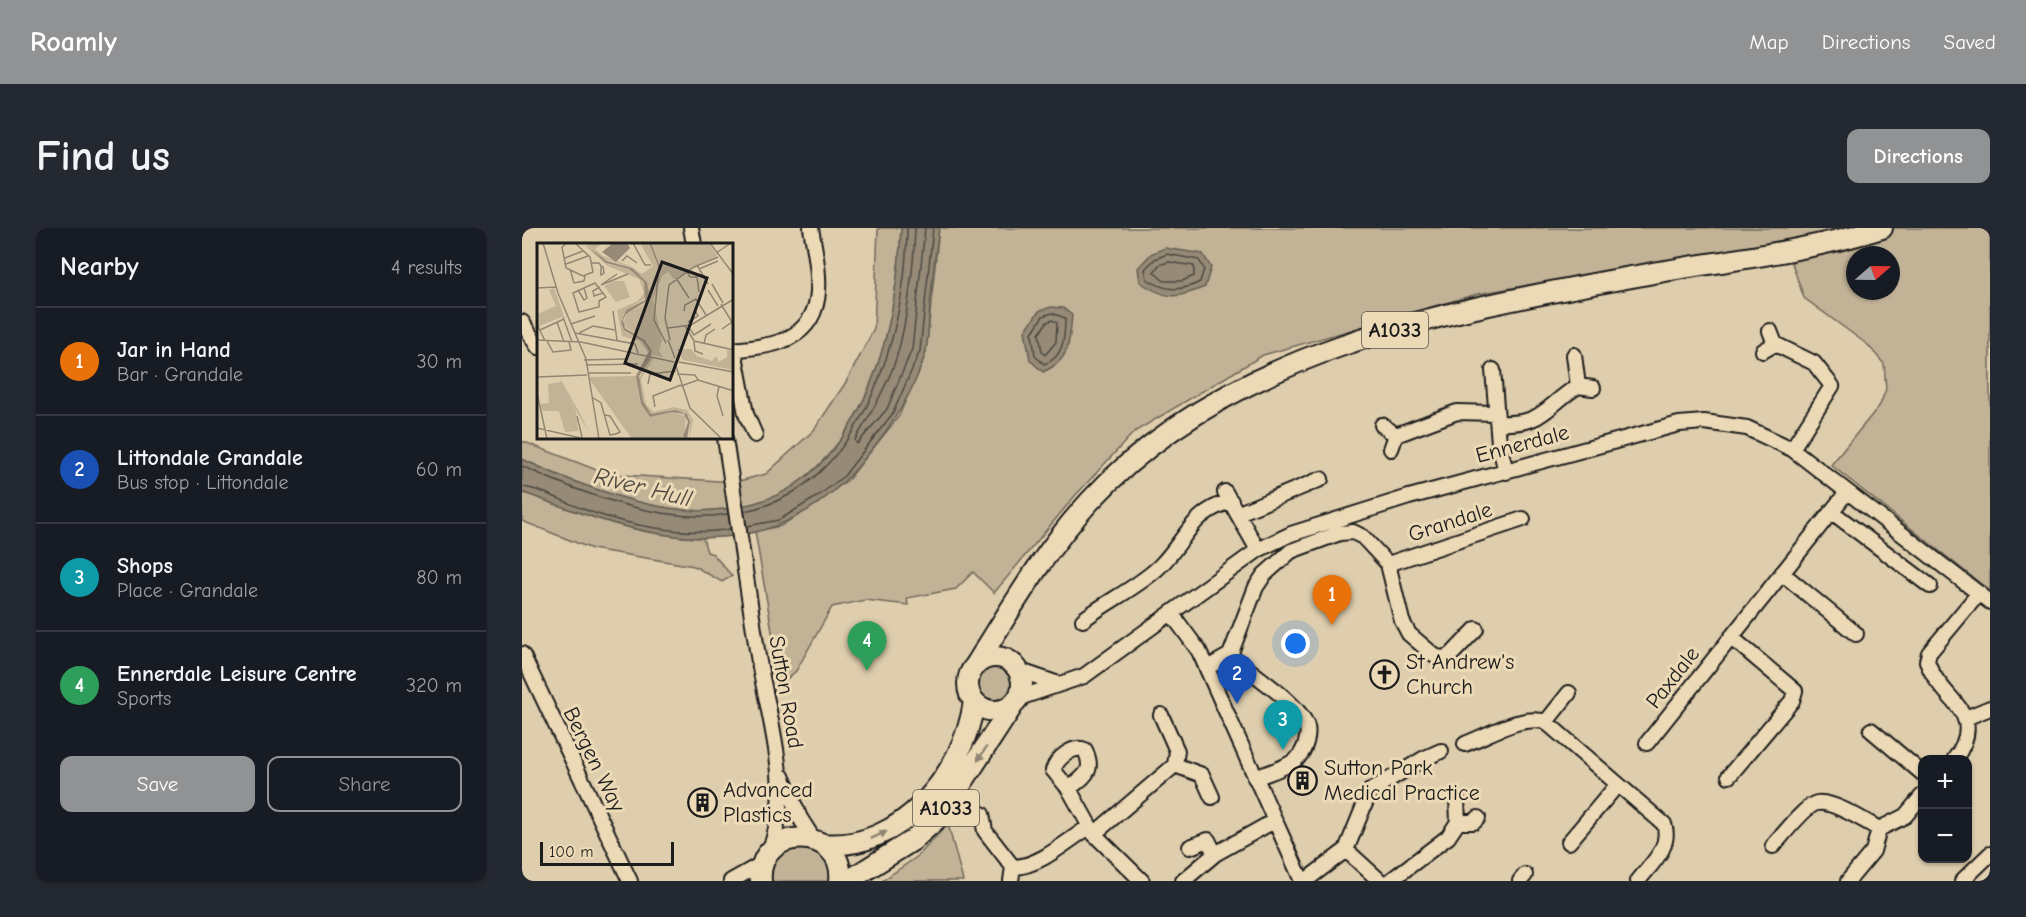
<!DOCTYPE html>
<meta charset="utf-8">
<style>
body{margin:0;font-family:"Comic Neue",sans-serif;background:#242831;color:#f1f3f6}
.controls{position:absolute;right:18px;bottom:18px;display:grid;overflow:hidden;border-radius:12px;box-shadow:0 2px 4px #0004}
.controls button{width:54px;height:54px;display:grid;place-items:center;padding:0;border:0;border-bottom:2px solid #363941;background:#171b24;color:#f1f3f6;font:30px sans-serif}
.compass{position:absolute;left:1324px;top:18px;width:54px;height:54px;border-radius:50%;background:#171b24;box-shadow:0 2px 4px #0004;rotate:70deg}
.scale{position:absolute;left:18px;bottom:15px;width:134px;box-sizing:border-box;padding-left:6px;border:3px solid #1c1c1c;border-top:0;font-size:16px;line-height:21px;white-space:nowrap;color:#1c1c1c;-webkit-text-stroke:4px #ecd9b6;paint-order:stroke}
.you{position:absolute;left:774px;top:416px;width:21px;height:21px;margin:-15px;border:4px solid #fff;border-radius:50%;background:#1a73e8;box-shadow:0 0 0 9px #1a73e833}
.badge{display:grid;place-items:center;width:39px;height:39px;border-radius:50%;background:#919294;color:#fff;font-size:20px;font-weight:700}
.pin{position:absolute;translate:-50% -50px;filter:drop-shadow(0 2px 3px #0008)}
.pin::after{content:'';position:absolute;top:32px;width:21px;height:18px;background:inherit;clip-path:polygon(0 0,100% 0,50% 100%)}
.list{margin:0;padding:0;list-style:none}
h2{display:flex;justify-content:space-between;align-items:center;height:78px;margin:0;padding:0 24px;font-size:26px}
h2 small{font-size:20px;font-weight:400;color:#9ea1a6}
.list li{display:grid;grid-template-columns:39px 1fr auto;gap:18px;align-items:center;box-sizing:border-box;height:108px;padding:0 24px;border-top:2px solid #363941}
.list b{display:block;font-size:22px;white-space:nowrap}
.list p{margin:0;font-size:20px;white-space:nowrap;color:#9ea1a6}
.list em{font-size:20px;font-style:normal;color:#9ea1a6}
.actions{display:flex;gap:12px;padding:18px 24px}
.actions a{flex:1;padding:14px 0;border:2px solid #919294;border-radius:12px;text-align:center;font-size:21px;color:#919294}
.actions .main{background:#919294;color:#fff}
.map{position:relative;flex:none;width:1468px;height:653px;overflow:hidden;border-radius:12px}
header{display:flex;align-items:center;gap:36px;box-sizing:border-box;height:84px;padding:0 30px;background:#919294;color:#fff}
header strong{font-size:28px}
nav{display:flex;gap:33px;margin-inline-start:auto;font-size:21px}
.intro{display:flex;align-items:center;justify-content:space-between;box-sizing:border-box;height:144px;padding:0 36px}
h1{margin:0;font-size:42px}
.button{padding:15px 27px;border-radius:12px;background:#919294;color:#fff;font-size:21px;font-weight:700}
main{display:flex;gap:36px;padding:0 36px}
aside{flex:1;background:#171b24;border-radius:12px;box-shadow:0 2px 4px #0004}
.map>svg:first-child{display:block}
.green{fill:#c2b397;stroke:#6f685a;stroke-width:1.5;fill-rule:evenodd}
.water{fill:#978b77;stroke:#665f53;stroke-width:1.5}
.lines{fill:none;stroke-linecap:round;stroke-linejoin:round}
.shore{stroke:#4d4840;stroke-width:1.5}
.minor-casing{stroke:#1c1c1c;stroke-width:18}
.highway-casing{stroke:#1c1c1c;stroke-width:24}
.minor{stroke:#ecd9b6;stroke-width:14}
.highway{stroke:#ecd9b6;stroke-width:20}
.oneway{fill:#8e8471}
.labels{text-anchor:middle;stroke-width:6;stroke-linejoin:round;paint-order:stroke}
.shield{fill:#ecd9b6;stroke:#5a554a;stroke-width:1.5}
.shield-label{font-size:21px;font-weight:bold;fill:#1c1c1c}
.street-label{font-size:22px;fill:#1c1c1c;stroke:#ecd9b6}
.poi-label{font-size:22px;fill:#1c1c1c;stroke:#ecd9b6;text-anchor:start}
.water-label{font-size:24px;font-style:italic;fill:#4d4840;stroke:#ecd9b6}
.inset-road{fill:none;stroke:#918773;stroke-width:1.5}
.view{fill:#1c1c1c;fill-opacity:0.15;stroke:#1c1c1c;stroke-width:3}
.inset-edge{fill:none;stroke:#1c1c1c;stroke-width:3}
</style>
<header>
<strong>Roamly</strong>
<nav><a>Map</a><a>Directions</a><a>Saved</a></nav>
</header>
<div class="intro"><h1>Find us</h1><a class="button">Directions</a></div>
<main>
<aside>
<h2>Nearby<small>4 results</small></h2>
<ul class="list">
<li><span class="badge" style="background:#e8710a">1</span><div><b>Jar in Hand</b><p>Bar · Grandale</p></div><em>30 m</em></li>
<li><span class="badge" style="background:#1a4fb4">2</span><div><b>Littondale Grandale</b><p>Bus stop · Littondale</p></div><em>60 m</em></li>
<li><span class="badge" style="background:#0f9aa8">3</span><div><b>Shops</b><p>Place · Grandale</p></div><em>80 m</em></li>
<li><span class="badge" style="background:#2e9e5b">4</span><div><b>Ennerdale Leisure Centre</b><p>Sports</p></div><em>320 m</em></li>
</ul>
<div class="actions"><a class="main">Save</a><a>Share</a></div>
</aside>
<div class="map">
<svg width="1468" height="653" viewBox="0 0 1468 653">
<rect width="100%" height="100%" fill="#dfcead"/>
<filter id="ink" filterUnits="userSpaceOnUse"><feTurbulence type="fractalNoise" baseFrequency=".0167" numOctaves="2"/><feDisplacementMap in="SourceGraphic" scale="12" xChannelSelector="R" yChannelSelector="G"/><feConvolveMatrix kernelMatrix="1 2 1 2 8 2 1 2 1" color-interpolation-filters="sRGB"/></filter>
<g filter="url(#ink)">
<path class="green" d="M356 0H379C375 90 351 206 270 259 249 273 217 280 192 282 137 288 50 255 0 231V213L85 246 213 254 244 246 292 202 324 154 352 101Z
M417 0H1468V363L1309 237 1358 177 1364 161 1362 136 1346 117 1282 70 1262 12 955 66 741 127 612 204 552 269 472 365 451 344 434 361 385 370 386 377 343 372 310 379 274 443 259 456 233 303 259 298 326 252 377 188 404 124ZM1333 27H1369V63H1333Z
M0 264C59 286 117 309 181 310L185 324 191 326 210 348 200 354 172 338 70 321 0 293Z
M453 457a19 19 0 1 1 38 0a19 19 0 1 1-38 0Z
M426 596 441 653H360L396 628Z
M271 619C296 621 307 626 309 653H249C248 636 256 626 271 619Z"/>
<path class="water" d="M379 0H417C413 26 410 51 408 77 406 93 407 112 403 127 391 165 372 194 347 225 250 351 127 312 0 264V231C50 255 137 288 192 282 217 280 249 273 270 259 351 206 375 90 379 0Z
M643 20 681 26 689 39 683 59C654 71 645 72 618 54L616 40 629 26Z
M529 79 541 80 550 87C547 114 549 132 521 144L508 132 503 103 517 83Z"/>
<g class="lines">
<path class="shore" d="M393 0C392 38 384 107 370 142 360 167 347 189 333 212L335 216 365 181 390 121 403 0
M645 26 677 32 682 41 678 54C658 64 643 63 625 51L623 41 633 31Z
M647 34 672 38V48L660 53H642L632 44 637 37Z
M530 85 543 90C543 108 542 130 522 136L513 128 510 105 521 88Z
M531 92 535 95 534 114 523 127 520 124 517 106 525 94Z
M0 238C57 265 143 297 206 286
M0 259C20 261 42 274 61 281 103 297 164 309 208 301
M222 283C340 262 385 103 385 0
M225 298 257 292 296 268 322 248 371 185 398 123 411 0"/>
<defs>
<path id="minor" d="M169 0 172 16
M0 94 16 119
M1253 116 1292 135 1310 158 1270 221
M210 122C226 120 246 119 260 113 310 94 296 42 289 0
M212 122 224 186 233 207
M1241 123 1253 116 1248 103
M971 142 977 215 984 244
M1056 158 1071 160
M977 195C1022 197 1022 179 1056 158L1052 127
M860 197 874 207 869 221
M874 207 935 184 973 185
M203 210C214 281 224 351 235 422 245 487 273 560 247 624
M703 264 736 322
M1310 284 1408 358
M717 285 799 251
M866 336 1001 291
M1260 345 1334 406
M649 385 677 423 780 653
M561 392C584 374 618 358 638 338 665 311 668 285 709 273
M0 426 108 653
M708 427C728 444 770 471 782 492 790 504 783 525 772 533 761 541 745 545 733 550
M685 440 708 427 734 359 742 347 769 323 818 305 831 304 841 309 866 336 880 393 887 406 914 429 923 430 931 425 954 401
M496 442 534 455
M497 470 562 448 736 322 769 306 887 269 1157 196 1182 194 1225 200 1270 221 1468 374
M1446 489 1468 480
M1024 494 1047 465
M1349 502 1400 545
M1125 515 1325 264
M943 516C967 507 1000 486 1024 494L1142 596C1150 619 1129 636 1116 653
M1432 532C1468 483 1418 474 1405 433L1407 425 1457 365
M653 537 680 547 690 569
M260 548 278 590 292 612
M1207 548 1270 473 1273 463 1209 409
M547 561C563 547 573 544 563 522 551 517 535 530 531 542L547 561 572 606 620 653
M460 586 463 603 491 639 489 653
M936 594H952L956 590
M572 606 653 537 655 523 639 487
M1047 614 1096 556
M1251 618C1260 608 1284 577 1295 575 1310 572 1343 593 1357 601L1383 588 1400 568
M668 619 686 612 693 626
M824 622 858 653
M491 639C517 639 545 613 567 599
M209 653 241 635
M661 653 693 626 752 593
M783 653 824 622 848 563 901 531 919 523
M868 653 926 609 936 594 935 571
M998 653 1003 647
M1326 653 1351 623 1357 601
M1440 653 1468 626"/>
<path id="highway" d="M446 456a27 27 0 1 1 54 0a27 27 0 1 1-54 0Z
M453 438C489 381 522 323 568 273 710 119 929 82 1126 46 1205 32 1283 24 1360 0
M300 616C379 624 442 545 452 474
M239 653C234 596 324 597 318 653
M326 653 391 612 419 587 491 477"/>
</defs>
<use href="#minor" class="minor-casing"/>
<use href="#highway" class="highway-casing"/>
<use href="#minor" class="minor"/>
<use href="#highway" class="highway"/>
</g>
<defs><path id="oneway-solid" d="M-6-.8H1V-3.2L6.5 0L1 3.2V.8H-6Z" transform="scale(1.5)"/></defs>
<g class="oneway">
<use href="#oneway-solid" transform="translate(460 526) rotate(122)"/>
<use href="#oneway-solid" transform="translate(357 607) rotate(-25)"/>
</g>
</g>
<defs>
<symbol id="church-ring" viewBox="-11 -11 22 22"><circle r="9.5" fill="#ecd9b6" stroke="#1c1c1c" stroke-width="1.5"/><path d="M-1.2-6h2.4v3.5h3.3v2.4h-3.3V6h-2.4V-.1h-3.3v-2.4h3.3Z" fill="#1c1c1c"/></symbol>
<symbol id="building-ring" viewBox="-11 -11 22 22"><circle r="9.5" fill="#ecd9b6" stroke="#1c1c1c" stroke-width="1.5"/><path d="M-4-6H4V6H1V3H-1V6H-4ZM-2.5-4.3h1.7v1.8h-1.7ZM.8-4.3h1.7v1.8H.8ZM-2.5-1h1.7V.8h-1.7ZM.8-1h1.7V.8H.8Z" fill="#1c1c1c"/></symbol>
</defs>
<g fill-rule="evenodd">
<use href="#church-ring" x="846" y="430" width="33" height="33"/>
<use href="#building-ring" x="764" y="536" width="33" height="33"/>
<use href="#building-ring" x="164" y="558" width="33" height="33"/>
</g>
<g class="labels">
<g class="shield">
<rect x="840" y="84" width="66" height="36" rx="4.5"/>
<rect x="391" y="562" width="66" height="36" rx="4.5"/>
</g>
<g class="shield-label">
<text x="873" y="109">A1033</text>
<text x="424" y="587">A1033</text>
</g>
<g class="street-label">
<text transform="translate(1000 215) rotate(-15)" y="8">Ennerdale</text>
<text transform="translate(928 293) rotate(-18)" y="8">Grandale</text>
<text transform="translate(1150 449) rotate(-52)" y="8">Paxdale</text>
<text transform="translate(265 464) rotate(80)" y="8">Sutton Road</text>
<text transform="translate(73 531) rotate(64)" y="8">Bergen Way</text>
</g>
<g class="poi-label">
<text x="884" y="441">St Andrew's<tspan x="884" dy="25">Church</tspan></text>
<text x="802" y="547">Sutton Park<tspan x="802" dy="25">Medical Practice</tspan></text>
<text x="201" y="569">Advanced<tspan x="201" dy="25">Plastics</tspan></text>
</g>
<g class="water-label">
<text transform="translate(121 259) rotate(14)" y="8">River Hull</text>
</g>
</g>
<g transform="translate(15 15)">
<rect width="196" height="196" fill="#dfcead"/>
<path d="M44 0 71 21 92 26 107 39 109 55 89 67 84 80 90 90 106 99 112 108 111 116 99 134 104 161 113 174 135 169 149 173 147 196H95L53 137V134L98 133 111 110 103 98 85 93 80 67 101 58 107 50 102 36 71 23ZM48 0H65L58 6 66 13 93 23 105 31 116 23 103 0H172L180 13 137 36 131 29 125 33 116 56 125 97 122 108 126 114 114 112 110 99 86 82 89 71 106 62 112 54 109 38 93 24 67 16ZM77 38H87L93 54 79 59 67 43ZM17 45 27 73 0 84V71L19 63 12 47ZM140 106H154L160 113 175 118 179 113 182 119 190 114V107L196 108V127L146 117ZM114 115H117L104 136 109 162 117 169 136 164 150 167 156 177 152 196 153 175 148 169 114 171 108 164 101 137ZM23 135 45 174 51 188 28 148 39 168 41 188 28 189 22 168H5L3 161 12 160 11 141 24 139Z" fill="#c2b397"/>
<path d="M46 0 70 18 95 25 110 39 112 49 110 58 89 71 86 77 88 85 108 97 115 108 113 117 102 133 106 158 114 171 138 167 150 171 153 178 150 196 146 193 151 179 147 171 135 169 113 174 104 161 99 134 112 108 106 99 87 87 84 80 89 67 108 57 107 39 92 26 69 20ZM76 0H90L93 5 79 19 65 9Z" fill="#978b77"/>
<path class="inset-road" d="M6 0 21 50 49 116 62 196M96 0 108 22H114M113 0 122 23 117 77 129 100M173 0 197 32M179 10 194 0M28 15 46 8M85 18 90 13 100 20M55 20H62L64 23 66 24 67 30 64 32V23M29 21 51 13M160 22 171 41M29 25 46 33 56 29 53 14 38 0M29 25 25 4 30 0M33 26 37 40 47 38 48 33M162 26 181 18M150 29 153 34H160L162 49M139 35 152 55M58 40 69 54 62 58V64L42 69 36 50ZM175 41 186 60M64 42 91 31M64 42 80 31M63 44 56 48 57 53 66 50M0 45 19 44M41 47 47 57 50 55 47 45M171 47 181 63M184 61 195 79 185 86M76 68 80 97M147 68 148 62 159 56 169 72M26 74 35 99M20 79 27 99M151 79 161 73 158 67M0 81 8 98M34 81 58 73M148 83 157 98 197 107M131 85 154 82 197 56M153 86 157 92 174 81M3 87 27 76M38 90 98 101 101 110M42 90 56 83 78 87M0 97 44 99 137 119M131 97 138 115M133 97 128 75 132 42 157 24 181 14M10 98 16 109 34 107 32 99M157 98 158 108 166 111M167 101 169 92 178 86M47 117 88 116M142 119 197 129M138 120 153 165 185 196M49 122 101 121M52 130H94M140 131 158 132 161 137M0 134 50 132M111 141 113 131 139 128M144 143 161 137 197 148M182 143 180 153 186 173M0 150 10 196M55 154 64 160 73 192 79 191M118 164 116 153 144 142M68 172 73 173 83 189 79 191M40 173 45 194M0 185 48 196"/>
<path class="view" d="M125 19 170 35 133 137 88 120Z"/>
<rect width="196" height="196" class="inset-edge"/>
</g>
</svg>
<div class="controls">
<button>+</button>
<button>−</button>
</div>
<svg class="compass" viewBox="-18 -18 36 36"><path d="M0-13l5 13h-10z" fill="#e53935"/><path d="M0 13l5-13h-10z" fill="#9ea1a6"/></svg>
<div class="scale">100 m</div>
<div class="you"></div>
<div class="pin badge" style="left:810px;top:397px;background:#e8710a">1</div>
<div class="pin badge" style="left:715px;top:476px;background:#1a4fb4">2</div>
<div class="pin badge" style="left:761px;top:522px;background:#0f9aa8">3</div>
<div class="pin badge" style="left:345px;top:443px;background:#2e9e5b">4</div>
</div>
</main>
